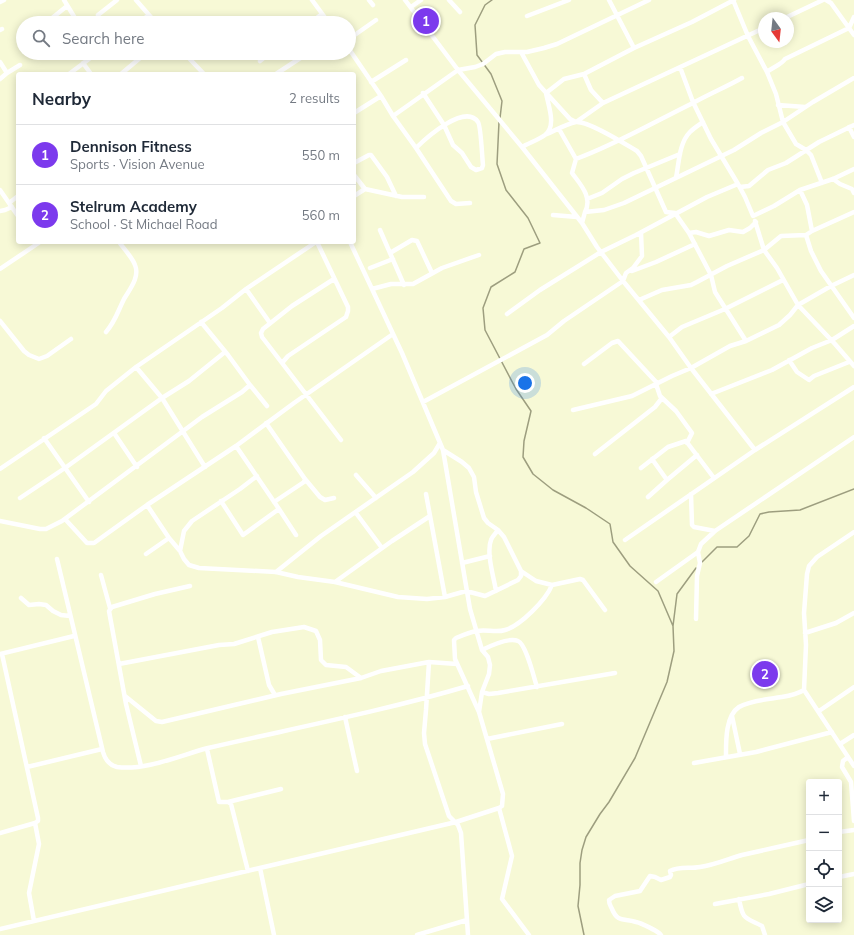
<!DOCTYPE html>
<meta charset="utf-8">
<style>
body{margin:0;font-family:Mulish,sans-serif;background:#f2f2f3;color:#1f2937}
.controls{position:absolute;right:12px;bottom:12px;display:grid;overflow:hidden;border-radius:4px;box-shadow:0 2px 10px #0003}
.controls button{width:36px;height:36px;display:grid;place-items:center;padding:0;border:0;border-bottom:1px solid #e0e1e3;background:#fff;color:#1f2937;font:20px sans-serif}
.compass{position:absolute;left:758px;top:12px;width:36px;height:36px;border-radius:50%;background:#fff;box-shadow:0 2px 10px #0003;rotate:165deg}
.you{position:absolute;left:525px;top:383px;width:14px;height:14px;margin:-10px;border:3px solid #fff;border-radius:50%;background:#1a73e8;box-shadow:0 0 0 6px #1a73e833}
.badge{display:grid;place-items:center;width:26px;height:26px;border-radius:50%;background:#7c3aed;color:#fff;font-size:13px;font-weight:700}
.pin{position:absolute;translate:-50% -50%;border:2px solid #fff;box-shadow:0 1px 4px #0006}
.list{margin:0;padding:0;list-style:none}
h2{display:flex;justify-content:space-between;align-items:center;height:52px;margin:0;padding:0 16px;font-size:17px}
h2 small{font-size:13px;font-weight:400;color:#747a83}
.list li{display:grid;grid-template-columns:26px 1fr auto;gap:12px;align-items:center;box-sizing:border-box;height:60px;padding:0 16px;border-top:1px solid #e0e1e3}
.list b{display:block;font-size:15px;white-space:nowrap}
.list p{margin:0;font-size:13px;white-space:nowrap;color:#747a83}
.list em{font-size:13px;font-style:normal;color:#747a83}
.icon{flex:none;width:22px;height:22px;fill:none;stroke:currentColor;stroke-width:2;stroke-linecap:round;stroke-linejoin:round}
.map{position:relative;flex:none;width:854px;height:935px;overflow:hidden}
.search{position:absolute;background:#fff;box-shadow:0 2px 10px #0003;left:16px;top:16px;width:340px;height:44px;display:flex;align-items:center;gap:10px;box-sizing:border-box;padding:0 14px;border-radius:22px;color:#747a83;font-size:15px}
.panel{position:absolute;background:#fff;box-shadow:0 2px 10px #0003;left:16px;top:72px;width:340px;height:172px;border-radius:4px}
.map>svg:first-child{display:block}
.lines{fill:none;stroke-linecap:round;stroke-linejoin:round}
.stream{stroke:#9d9e7f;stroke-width:1.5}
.street{stroke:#fff;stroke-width:4.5}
</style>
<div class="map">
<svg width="854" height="935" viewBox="0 0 854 935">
<rect width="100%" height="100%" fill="#f7f9d6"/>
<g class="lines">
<path class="stream" d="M492 0 485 5 475 25 477 55 491 74 502 101 500 118
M499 122 497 164 506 190 528 218 540 243 524 249 515 272 491 287 483 308 485 330 516 389 531 411 524 441 523 457 533 474 553 490 586 508 610 524 613 542 630 566 658 591 673 626 674 651 667 682 635 758 609 802 600 814 586 837 582 850 580 863V885L578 906 584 935
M701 563 717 547H737L749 536 760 514 769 512 800 510 854 489
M673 626 677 594 696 568"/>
<path class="street" d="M64 0 78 23
M136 0 156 23
M312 0 329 23
M369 0 373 5
M405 0 458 70 522 147
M449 0 460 12
M609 0 634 48
M733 0 748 36 767 72 776 94 783 122 796 144 806 150 811 155 822 183
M826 0 831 3 854 35
M0 2 4 0
M411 7 421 0
M98 15 117 0
M527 16 569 0
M785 18 823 0
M46 23 67 6
M138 23 149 15
M310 23 322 14
M0 30 2 29
M349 39 376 20
M349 49 381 96
M521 52 539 85 570 119 576 122 603 103
M184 53 204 74
M260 61 270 53
M0 62 7 73 0 79
M83 63 91 74
M680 67 693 102 711 139 738 184 745 197 753 216 774 206 800 190 833 179 854 169
M767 72C773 67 781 65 785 59L849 28 854 17
M7 73 20 65
M69 74 97 53
M121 74 146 53
M276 74 308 53
M584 74 591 90 603 103 764 28
M371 82 406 60
M423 93 444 125 453 145 462 153 471 167 476 170 482 168 483 165C482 157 481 126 478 122 465 103 426 138 416 148L451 201 456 204 470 203
M778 105 805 107
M354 113 381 96 393 116 458 70 475 67 483 64 496 54 505 52H527L544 48 557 44 649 0
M393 116 416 148
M849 127 854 137
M559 129 576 159 572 173C580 184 593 197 585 212
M547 134C556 130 566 124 576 122 589 121 625 144 637 151L641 156 666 212 675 213 689 233 696 232 709 236 729 230 743 232 750 228 756 222
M576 159C617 144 654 122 693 103 709 94 726 87 742 78
M354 163 369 155H371L387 177 396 196
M354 175 365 189
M676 178C679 163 679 143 690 132 694 128 699 125 703 122
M833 179 840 184 852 189 854 193
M740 187 749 186 768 170 786 163 819 142 854 125
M0 190 18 216
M354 196 365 189 402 197H424
M587 199 602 193 622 179 634 173 680 154
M9 203 18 196
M0 211 5 210 12 207
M553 215 577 217
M755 221 764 250 777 268 798 305 835 344 854 366
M582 223 585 212 604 210 624 203 734 150 761 133 783 122 813 102 854 78
M380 230 404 285
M812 231 854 212
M641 233 642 256 633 268 626 273 623 281 597 247 582 223 522 147C529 143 538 140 545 135 557 126 548 105 546 93L564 79 584 74 634 48 692 22 734 0
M689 233 711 275 715 292 746 341
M806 235 811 251 821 271 854 318
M317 242 348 307V311L346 317 288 356 282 363 341 440
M390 253 412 240 417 241 432 273
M370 268 393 259
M0 269 40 242
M632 271 656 262 695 244
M246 289 270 323
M372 289 391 284H413L442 268 479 255
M639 300 662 290 691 285 697 282 727 266 764 250 781 236 806 235 812 231 807 205 800 190
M507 314 540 290 601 252 636 235 707 197 738 184
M0 321 24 351 29 355 39 359 47 356 71 339
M201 322 228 355 250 385
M106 332C115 322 118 311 124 299 130 289 140 277 135 265 132 257 124 249 119 242
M669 337 682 327 725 309 783 280
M789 360 797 372 809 380 814 376 849 362
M282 363 262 337 261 333 263 329 292 306 334 279
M584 364 612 343 618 341 657 383
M656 384 660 396 676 411 692 433 687 443
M711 394 772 370 812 348 832 340 854 326
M423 402 547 335 564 321 623 281 669 337 691 368 755 450 854 387
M573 410 632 396 672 376 691 368 730 346 746 341 779 325 790 315 798 305 831 286 854 275
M266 423 305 479 320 497 325 500 334 498
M114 433 137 467
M44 438 89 502
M595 454 655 407 662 398
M652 459 667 480 697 455
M205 467 162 398 189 381 225 352
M641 468 668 447 686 441 714 478
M0 469 96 404 106 391 136 367 222 308 246 289 316 242
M356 475 376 498
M426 494 445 597
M691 494 692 525 694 527 715 531
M648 497 667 480
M20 498 65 468 162 398 136 367
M221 501 243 535 279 509 236 446
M274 502 304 482 305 479
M147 505 169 538 180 551 184 559 189 565 199 568 276 572 298 577 335 582 398 597 427 599 445 597 466 591 485 596 518 580 521 576V571L504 537 498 530 488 523 484 518 476 492 474 477 469 468 462 462 443 450
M279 509 296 535
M356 513 382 548
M65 519 87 543H94L147 505 236 446 294 403 393 334
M0 521 40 529H46L62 521 202 417 242 392 250 385 267 406
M854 532 817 557 809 566 807 574 804 613 806 645 804 690 854 766
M625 540 755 450
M180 551 184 531 192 521 240 489 257 476
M146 554 169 538
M57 559 103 752C105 759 109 765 117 767 145 771 181 755 208 748 295 728 383 711 468 686
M462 563 490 556
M521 571 536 581 552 585 580 579 583 580 605 610
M276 572 321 536 413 472 434 453 440 443
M101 575 110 608
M335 582 392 541 430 516
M656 582 698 552
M496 591C494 578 486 553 491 540 492 537 496 533 498 530
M21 598 29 605 39 604 46 605 53 611 61 615 70 616
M696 619 697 576 700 563 698 552 701 544 715 531 854 437
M805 633 836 623 854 613
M258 637 269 685 275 695
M482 650C490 646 509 637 518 641 526 644 534 678 537 687
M0 654 74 636
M429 662 426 710 424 733 425 744 449 816 458 825 461 833 468 935
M119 664 219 645 234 644 272 632 304 627 316 631 320 640 321 660 326 665 346 667 361 678
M482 692 489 694 498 693 615 673
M125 696 156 721 162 722 281 694 361 678 381 671 429 662 457 664
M819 711 854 687
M479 712 455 659 454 640 456 638C463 635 470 632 477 631 486 629 496 633 505 630 520 626 546 600 552 585
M732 716 740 754
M345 717 357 771
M487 739 562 724
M840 744 854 735
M207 749 219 802H228L231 804 248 871
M726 757C726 743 725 716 739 707 749 701 763 700 775 698 786 696 794 696 804 690
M848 757 843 761 842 767 851 782 854 821
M694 763 756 752 832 732
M141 766 126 704 109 611 112 607 155 594 190 586
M27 767 102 749
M228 802 281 789
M499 808 512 856 502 899 529 935
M839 832 854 830
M0 833 35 823 38 821V818L2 654
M260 868 274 935
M839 877 854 874
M739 899C743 920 744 917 762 926L765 935
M715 904 769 894 809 884
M34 921 29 893 39 844 35 823
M0 929 456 822 499 808 502 806 503 794 479 712 482 692 489 674 490 665 488 657 482 650 470 609 443 450 402 353 350 242
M417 935 467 920
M661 935C658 931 641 923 636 922 623 918 618 923 612 909 610 905 609 904 609 900L615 896 640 891 650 876 655 877 661 880 670 877 671 875 670 871C679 866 690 869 700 867 715 865 728 859 742 855 764 850 787 845 809 840"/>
</g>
</svg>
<div class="controls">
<button>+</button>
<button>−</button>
<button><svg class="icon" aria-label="locate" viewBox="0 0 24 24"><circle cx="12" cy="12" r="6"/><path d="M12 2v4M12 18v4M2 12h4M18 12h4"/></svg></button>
<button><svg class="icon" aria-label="layers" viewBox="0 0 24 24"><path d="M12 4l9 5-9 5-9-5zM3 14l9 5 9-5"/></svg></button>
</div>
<svg class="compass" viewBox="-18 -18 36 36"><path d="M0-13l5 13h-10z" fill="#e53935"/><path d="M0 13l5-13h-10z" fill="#747a83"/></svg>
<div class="you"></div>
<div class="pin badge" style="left:426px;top:21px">1</div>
<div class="pin badge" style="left:765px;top:674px">2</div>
<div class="search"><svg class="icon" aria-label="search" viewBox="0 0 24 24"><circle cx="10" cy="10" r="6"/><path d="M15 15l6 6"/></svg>Search here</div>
<section class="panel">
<h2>Nearby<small>2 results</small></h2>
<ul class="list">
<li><span class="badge">1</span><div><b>Dennison Fitness</b><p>Sports · Vision Avenue</p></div><em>550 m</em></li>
<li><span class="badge">2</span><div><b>Stelrum Academy</b><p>School · St Michael Road</p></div><em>560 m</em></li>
</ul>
</section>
</div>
